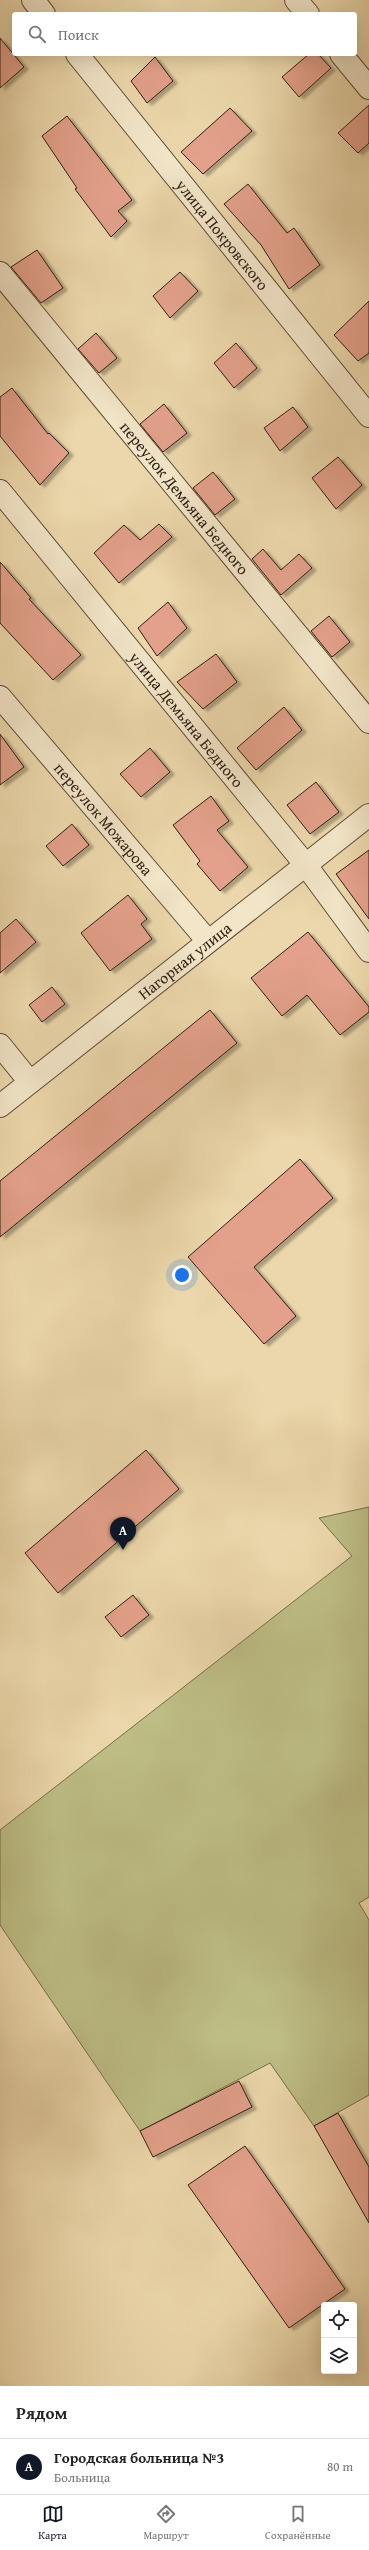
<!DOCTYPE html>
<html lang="ru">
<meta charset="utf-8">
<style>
body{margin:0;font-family:"Gentium Book Plus",serif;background:#f2f2f2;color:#222}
.controls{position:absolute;right:12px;bottom:12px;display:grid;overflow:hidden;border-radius:4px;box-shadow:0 4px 16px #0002}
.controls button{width:36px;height:36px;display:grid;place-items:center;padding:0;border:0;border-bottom:1px solid #e0e0e0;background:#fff;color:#222;font:20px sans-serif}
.you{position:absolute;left:182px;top:1275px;width:14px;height:14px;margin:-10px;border:3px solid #fff;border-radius:50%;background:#1a73e8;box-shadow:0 0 0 6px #1a73e833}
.badge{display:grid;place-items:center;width:26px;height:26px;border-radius:50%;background:#111827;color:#fff;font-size:13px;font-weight:700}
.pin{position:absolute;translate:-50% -33px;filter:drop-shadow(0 1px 2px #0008)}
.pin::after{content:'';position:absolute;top:21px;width:14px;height:12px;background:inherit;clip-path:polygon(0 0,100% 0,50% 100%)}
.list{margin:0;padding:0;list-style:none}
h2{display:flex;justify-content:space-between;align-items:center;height:52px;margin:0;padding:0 16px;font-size:17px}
h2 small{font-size:13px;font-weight:400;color:#767676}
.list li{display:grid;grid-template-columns:26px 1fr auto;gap:12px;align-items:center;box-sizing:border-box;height:56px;padding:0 16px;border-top:1px solid #e0e0e0}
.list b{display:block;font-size:15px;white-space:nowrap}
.list p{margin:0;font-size:13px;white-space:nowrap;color:#767676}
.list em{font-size:13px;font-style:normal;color:#767676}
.icon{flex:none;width:22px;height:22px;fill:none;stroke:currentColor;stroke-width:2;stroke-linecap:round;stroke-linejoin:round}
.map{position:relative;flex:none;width:369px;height:2386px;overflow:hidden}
.search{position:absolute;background:#fff;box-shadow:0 4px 16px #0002;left:12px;right:12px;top:12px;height:44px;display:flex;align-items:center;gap:10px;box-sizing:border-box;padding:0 14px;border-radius:4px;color:#767676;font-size:15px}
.sheet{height:108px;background:#fff}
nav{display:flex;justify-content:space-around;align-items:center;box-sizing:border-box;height:56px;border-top:1px solid #e0e0e0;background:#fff;font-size:11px;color:#767676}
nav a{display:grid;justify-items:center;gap:2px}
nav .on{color:#111827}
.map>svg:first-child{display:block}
.green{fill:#bdbd85;stroke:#766e4c}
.building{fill:#e3a18b;stroke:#301e13;filter:url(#shadow)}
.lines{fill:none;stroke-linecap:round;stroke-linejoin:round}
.minor-casing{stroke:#5f4c39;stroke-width:24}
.minor{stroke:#f2e5c8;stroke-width:22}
.labels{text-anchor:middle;stroke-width:3;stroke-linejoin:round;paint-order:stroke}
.street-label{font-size:16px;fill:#301e13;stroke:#f2e5c8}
</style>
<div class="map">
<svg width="369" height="2386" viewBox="0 0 369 2386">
<defs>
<filter id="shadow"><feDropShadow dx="4.5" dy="2.5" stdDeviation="1" flood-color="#0004"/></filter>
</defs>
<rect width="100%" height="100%" fill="#ebd7ab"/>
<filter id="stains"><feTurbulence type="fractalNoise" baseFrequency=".005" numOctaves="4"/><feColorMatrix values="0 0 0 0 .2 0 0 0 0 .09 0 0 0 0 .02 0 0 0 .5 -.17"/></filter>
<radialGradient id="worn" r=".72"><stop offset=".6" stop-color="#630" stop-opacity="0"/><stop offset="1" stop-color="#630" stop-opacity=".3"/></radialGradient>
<path class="green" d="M369 1507V1897L359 1903 369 1920V2095L314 2126 270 2063 140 2131 0 1925V1830L352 1556 319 1518Z"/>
<path class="building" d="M0 38 24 67 0 88Z
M309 54H318L331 68 299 97 282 77Z
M155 57 173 81 147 103 131 81Z
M369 105V143L358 153 338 133Z
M230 108 252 131 203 174 181 152Z
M67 116 132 200 118 211 127 221 111 237 75 189 77 188 42 136Z
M248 184 287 233 294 228 320 265 289 289 261 245 224 204Z
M37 250 63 288 41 303 11 267Z
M180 272 198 291 170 318 153 296Z
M369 301V353L358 361 334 335Z
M96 333 117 358 99 373 78 349Z
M236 343 257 368 234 388 214 363Z
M12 388 48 434 49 433 69 453 40 485 0 436V397Z
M164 404 187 433 163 452 140 424Z
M293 407 308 427 280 451 264 428Z
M338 457 362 485 336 509 312 478Z
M213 472 235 499 215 515 193 488Z
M159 524 172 537 119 583 94 553 124 525 140 540Z
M263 549 281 570 299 554 312 568 281 595 252 559Z
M0 562 31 598 29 599 81 655 53 680 0 623Z
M168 602 187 628 157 656 138 628Z
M329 616 350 642 332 657 311 631Z
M216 654 237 682 203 709 177 682Z
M284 707 302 730 256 770 237 748Z
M0 734 24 767 0 785Z
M150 748 170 772 141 797 120 774Z
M316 782 339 812 310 834 287 805Z
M211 796 229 821 217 830 248 867 220 891 197 864 200 861 173 825Z
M72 824 89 845 63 866 46 846Z
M369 850V919L336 874Z
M128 895 147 919 141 924 152 939 110 971 81 933Z
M16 919 36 942 0 973V933Z
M308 932 369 1007V1012L340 1035 307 995 282 1016 251 978Z
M52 987 65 1004 42 1022 29 1005Z
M210 1010 237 1043 0 1237V1181Z
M300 1159 333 1198 254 1267 296 1316 264 1344 188 1257Z
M146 1450 179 1489 58 1593 25 1553Z
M133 1595 149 1615 121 1637 105 1617Z
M239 2081 252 2107 153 2157 140 2131Z
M338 2113 369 2167V2223L314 2126Z
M245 2146 345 2289 289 2328 188 2185Z"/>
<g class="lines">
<defs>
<g id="minor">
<path d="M33 0 44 14"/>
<path d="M296 0 308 14"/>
<path id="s1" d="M77 54 369 416"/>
<path d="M341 54 369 88"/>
<path id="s2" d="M0 273 369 722"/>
<path id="s3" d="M0 491 305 864 369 951"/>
<path id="s4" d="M0 697 207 940"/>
<path d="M0 1045 30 1082"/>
<path id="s5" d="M0 1106 369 815"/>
</g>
</defs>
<use href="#minor" class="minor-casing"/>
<use href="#minor" class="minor"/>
</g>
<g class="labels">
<g class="street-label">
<text dy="6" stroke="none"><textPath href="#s1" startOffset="232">улица Покровского</textPath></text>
<text dy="6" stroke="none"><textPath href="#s2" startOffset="291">переулок Демьяна Бедного</textPath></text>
<text dy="6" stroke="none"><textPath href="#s3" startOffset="295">улица Демьяна Бедного</textPath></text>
<text dy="6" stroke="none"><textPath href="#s4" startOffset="160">переулок Можарова</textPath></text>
<text dy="6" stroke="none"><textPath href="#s5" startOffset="235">Нагорная улица</textPath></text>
</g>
</g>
<rect width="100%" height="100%" filter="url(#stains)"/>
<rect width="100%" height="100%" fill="url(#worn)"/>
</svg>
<div class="controls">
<button><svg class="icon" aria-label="locate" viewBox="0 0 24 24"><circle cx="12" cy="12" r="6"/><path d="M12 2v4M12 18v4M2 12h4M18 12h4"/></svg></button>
<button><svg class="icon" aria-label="layers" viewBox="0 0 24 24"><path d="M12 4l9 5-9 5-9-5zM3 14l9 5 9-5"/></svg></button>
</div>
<div class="you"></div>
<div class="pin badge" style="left:123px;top:1550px">A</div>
<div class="search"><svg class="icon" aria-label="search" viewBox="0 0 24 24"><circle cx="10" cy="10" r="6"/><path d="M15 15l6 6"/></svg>Поиск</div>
</div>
<section class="sheet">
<h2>Рядом<small></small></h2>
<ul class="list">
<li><span class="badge">A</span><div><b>Городская больница №3</b><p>Больница</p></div><em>80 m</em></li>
</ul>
</section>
<nav>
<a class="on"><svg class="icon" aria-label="map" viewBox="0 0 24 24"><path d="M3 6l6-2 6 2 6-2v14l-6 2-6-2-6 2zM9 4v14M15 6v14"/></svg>Карта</a>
<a><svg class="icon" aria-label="directions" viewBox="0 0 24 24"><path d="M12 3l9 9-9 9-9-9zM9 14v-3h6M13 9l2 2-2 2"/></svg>Маршрут</a>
<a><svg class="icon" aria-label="saved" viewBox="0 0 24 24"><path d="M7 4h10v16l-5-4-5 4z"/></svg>Сохранённые</a>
</nav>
